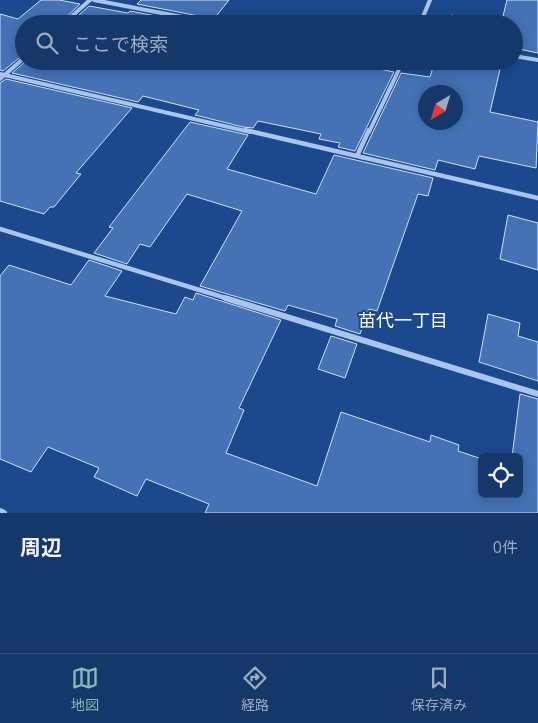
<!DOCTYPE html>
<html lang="ja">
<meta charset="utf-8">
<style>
body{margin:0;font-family:"Open Sans","Noto Sans JP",sans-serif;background:#224272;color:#f1f3f6}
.controls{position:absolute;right:15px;bottom:15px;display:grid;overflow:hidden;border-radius:8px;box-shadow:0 2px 12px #0003}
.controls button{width:45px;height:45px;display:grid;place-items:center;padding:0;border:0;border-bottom:1px solid #34517e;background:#15376a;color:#f1f3f6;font:25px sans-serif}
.compass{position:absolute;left:418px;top:85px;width:45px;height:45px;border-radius:50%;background:#15376a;box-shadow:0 2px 12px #0003;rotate:218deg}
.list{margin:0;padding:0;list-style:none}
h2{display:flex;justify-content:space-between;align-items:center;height:65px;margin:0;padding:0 20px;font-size:21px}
h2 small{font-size:16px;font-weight:400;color:#9dacc1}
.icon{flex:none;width:28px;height:28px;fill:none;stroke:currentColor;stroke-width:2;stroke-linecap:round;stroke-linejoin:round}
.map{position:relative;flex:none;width:538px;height:513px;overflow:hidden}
.search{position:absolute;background:#15376a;box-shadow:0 2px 12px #0003;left:15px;right:15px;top:15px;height:55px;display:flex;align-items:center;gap:12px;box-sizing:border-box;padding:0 18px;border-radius:28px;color:#9dacc1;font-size:19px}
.sheet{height:140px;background:#15376a}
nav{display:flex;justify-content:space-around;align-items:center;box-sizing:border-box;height:70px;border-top:1px solid #34517e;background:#15376a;font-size:14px;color:#9dacc1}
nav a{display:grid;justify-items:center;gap:2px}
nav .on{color:#8bbbb9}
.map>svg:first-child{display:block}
.building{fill:#4472b5;stroke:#cfe0fa;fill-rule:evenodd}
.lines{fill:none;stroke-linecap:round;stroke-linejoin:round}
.street-far2{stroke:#a9c5ed;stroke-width:4}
.street-far1{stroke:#a9c5ed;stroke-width:4.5}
.street{stroke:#a9c5ed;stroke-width:6}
.labels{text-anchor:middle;stroke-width:4;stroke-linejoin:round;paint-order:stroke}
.neighbourhood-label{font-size:18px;fill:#fff;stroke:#1c498d}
</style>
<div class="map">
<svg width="538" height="513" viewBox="0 0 538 513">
<rect width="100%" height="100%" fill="#1c498d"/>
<path class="building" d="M41 0H59L80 4 59 24H24V54L3 71 0 70V14L18 19Z
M141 0H229L214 19 137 4Z
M507 0H538V53L514 48V24H501Z
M89 6 128 13 130 11 198 24H69Z
M451 15 501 24H448Z
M26 61H342L394 72 355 151 338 147 340 143 319 139 321 134 258 121 253 128 243 127 195 115 199 110 143 96 138 102 12 73Z
M435 61H502L490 112 538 122 536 168 479 156 475 169 438 160 435 170 363 153 401 73 430 77ZM426 92H456V122H426Z
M6 79 132 108 76 173 81 174 54 207H50L44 214 0 201V83Z
M190 122 248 135 227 169 316 194 334 155 433 178 428 196 418 194 377 311 369 309 360 334 335 326 337 319 288 305 285 311 200 286 242 211 187 194 150 247 140 244 127 264 94 253 113 228 109 227Z
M508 215 538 223V270L500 259Z
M89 260 122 271 105 296 176 314 185 297 193 300 196 293 281 320 239 408 244 410 226 453 317 486 341 412 430 442 431 435 459 445 458 451 482 459V494H519V457H512L520 394 538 399V513H205L209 504 146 479 137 496 94 477 99 468 48 447 31 472 0 459V276L9 265 71 285Z
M488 314 520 323 518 336 538 342V381L479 362Z
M331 336 357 344 345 378 318 369Z"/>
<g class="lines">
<path class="street-far2" d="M94 0 219 24
M63 24 90 0
M420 24 430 0
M514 56 538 60
M0 74 250 132
M0 79 24 58
M369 132 403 61"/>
<path class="street-far1" d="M245 130 538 198
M357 156 369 130
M0 229 229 299"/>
<path class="street" d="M225 298 538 394
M0 511 4 513"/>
</g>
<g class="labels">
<g class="neighbourhood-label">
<text x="403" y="327">苗代一丁目</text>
</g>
</g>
</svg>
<div class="controls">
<button><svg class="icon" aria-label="locate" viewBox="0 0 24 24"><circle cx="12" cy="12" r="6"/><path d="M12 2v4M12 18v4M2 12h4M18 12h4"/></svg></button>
</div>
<svg class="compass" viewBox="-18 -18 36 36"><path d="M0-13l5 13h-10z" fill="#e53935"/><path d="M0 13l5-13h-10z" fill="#9dacc1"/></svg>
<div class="search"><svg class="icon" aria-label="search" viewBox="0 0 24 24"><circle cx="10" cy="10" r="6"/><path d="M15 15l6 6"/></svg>ここで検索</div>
</div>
<section class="sheet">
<h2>周辺<small>0件</small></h2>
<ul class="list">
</ul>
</section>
<nav>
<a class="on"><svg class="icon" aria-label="map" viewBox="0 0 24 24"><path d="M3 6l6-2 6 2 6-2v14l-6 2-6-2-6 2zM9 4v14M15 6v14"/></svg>地図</a>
<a><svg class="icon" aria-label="directions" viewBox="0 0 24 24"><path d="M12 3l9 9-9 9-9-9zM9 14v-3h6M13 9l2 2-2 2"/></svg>経路</a>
<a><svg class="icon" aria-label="saved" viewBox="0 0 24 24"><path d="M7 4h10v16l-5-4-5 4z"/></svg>保存済み</a>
</nav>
